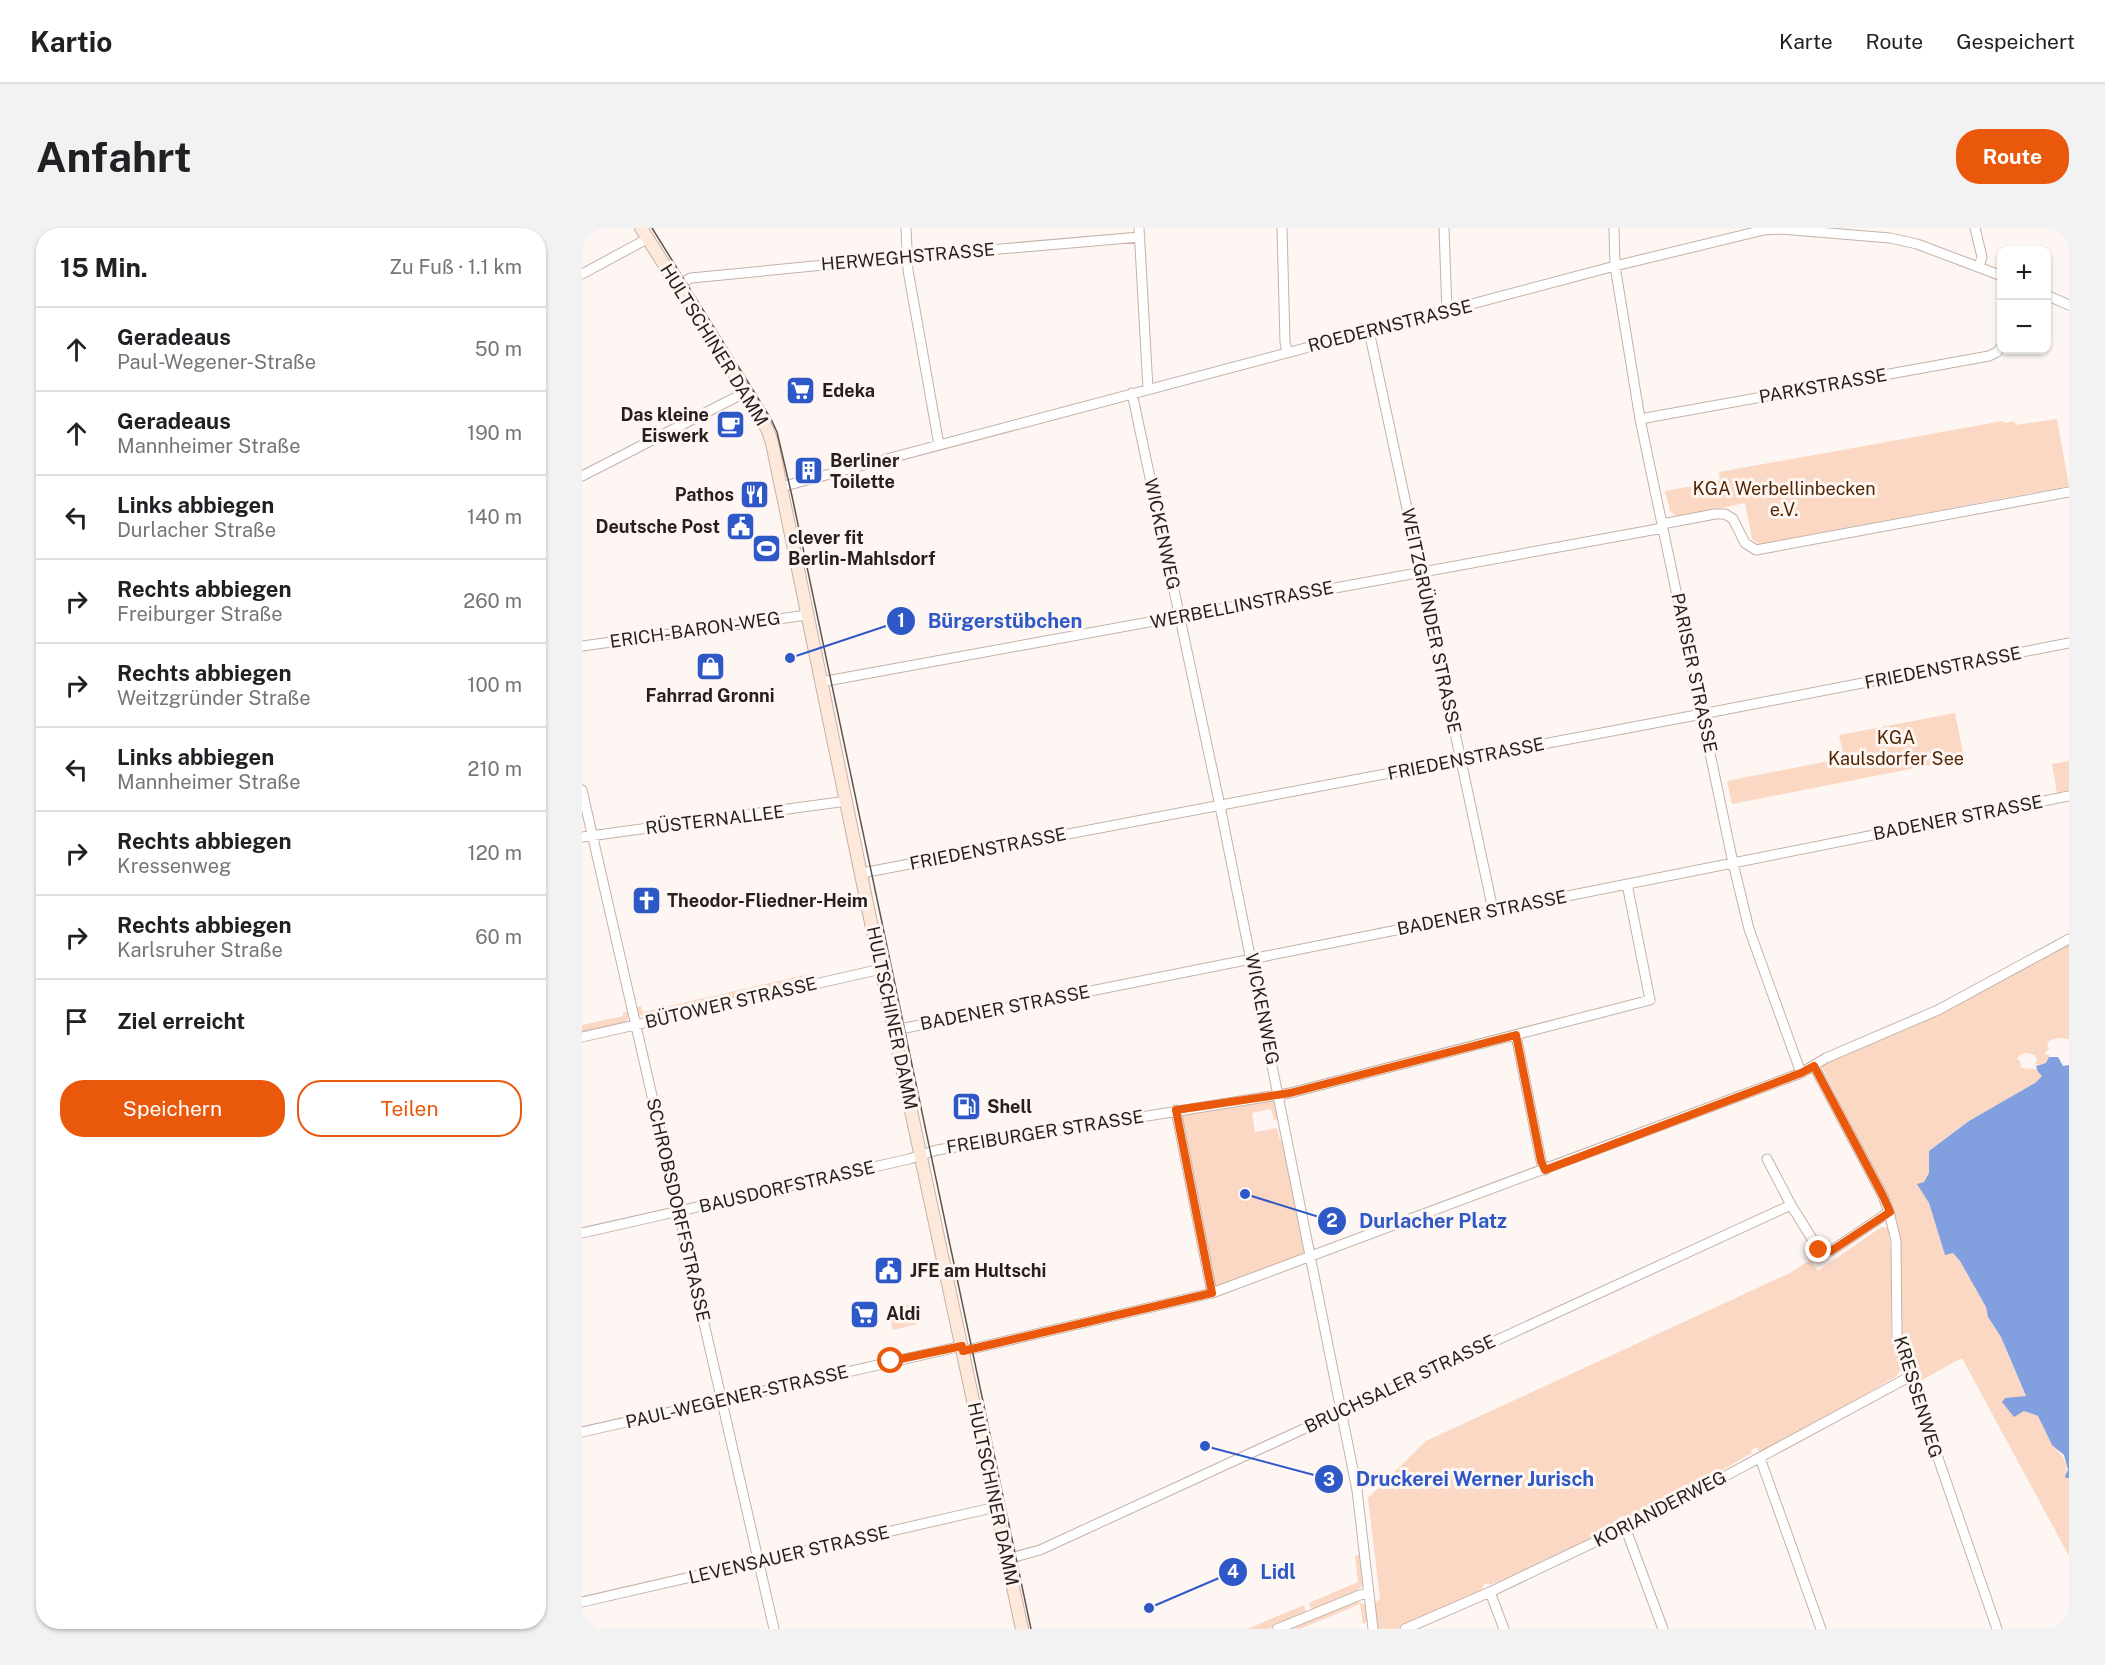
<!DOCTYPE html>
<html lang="de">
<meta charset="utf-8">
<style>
body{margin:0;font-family:"Public Sans",sans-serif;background:#f2f2f2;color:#202124}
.controls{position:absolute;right:18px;top:18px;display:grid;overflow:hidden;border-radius:12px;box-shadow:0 2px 4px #0004}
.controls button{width:54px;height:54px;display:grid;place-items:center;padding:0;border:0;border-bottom:2px solid #e0e0e0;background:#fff;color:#202124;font:30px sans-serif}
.stop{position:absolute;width:18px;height:18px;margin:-14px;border:4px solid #ea580c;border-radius:50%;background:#fff}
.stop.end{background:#ea580c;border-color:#fff;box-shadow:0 2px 6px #0008}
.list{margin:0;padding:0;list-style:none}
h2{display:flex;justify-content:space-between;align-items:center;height:78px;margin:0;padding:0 24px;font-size:26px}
h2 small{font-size:20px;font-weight:400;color:#757577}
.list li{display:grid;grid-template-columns:39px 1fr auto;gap:18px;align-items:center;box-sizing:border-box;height:84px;padding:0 24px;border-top:2px solid #e0e0e0}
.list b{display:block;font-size:22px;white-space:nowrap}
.list p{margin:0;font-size:20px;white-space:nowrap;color:#757577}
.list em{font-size:20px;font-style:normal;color:#757577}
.actions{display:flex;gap:12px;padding:18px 24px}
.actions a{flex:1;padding:14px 0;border:2px solid #ea580c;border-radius:24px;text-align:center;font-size:21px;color:#ea580c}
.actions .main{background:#ea580c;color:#fff}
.icon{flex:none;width:33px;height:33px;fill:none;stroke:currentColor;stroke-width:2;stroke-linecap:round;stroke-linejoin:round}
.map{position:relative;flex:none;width:1487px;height:1401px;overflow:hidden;border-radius:24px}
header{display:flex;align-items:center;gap:36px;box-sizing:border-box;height:84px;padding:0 30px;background:#fff;border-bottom:2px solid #e0e0e0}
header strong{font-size:28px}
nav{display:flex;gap:33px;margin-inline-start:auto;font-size:21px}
.intro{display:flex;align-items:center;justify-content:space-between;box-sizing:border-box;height:144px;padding:0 36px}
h1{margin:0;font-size:42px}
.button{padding:15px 27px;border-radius:24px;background:#ea580c;color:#fff;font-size:21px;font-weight:700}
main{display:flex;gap:36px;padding:0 36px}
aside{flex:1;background:#fff;border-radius:24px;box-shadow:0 2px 4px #0004}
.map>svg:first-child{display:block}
.green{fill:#fad8c4}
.water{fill:#82a0e0}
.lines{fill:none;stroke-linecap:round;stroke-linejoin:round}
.street-casing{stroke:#c4b2a8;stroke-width:11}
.secondary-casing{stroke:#c4b2a8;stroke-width:14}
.street{stroke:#fff;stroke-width:9}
.secondary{stroke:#fee8da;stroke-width:12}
.tram{stroke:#5b5450;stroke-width:1.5}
.route{stroke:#ea580c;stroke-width:8}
.labels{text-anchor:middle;stroke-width:6;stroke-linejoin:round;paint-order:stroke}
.street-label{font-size:18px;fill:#261f1b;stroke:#fef6f2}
.poi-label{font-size:18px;font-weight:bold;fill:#261f1b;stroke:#fef6f2;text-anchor:start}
.park-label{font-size:18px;fill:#512604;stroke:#fef6f2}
.leader{fill:none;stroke:#2e58c7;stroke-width:2}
.callout-dot{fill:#2e58c7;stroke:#fef6f2;stroke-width:2}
.mark-label{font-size:18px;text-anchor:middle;font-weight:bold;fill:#fff}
.callout-label{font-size:20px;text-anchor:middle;font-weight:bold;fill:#2e58c7;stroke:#fef6f2;stroke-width:6;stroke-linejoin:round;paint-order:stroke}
</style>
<header>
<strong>Kartio</strong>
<nav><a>Karte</a><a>Route</a><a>Gespeichert</a></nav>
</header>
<div class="intro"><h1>Anfahrt</h1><a class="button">Route</a></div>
<main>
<aside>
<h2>15 Min.<small>Zu Fuß · 1.1 km</small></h2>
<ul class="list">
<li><svg class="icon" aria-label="ahead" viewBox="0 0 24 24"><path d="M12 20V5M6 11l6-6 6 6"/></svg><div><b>Geradeaus</b><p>Paul-Wegener-Straße</p></div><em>50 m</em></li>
<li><svg class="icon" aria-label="ahead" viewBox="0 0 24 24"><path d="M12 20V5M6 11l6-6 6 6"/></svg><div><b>Geradeaus</b><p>Mannheimer Straße</p></div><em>190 m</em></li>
<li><svg class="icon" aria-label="left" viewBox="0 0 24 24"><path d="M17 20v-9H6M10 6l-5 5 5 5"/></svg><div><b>Links abbiegen</b><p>Durlacher Straße</p></div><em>140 m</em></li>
<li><svg class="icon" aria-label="right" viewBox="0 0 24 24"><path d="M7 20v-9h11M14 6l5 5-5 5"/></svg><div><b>Rechts abbiegen</b><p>Freiburger Straße</p></div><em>260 m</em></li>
<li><svg class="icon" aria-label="right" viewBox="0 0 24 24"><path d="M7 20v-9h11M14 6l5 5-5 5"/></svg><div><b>Rechts abbiegen</b><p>Weitzgründer Straße</p></div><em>100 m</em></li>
<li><svg class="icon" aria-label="left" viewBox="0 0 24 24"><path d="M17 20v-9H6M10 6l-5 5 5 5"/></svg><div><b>Links abbiegen</b><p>Mannheimer Straße</p></div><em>210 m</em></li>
<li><svg class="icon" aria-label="right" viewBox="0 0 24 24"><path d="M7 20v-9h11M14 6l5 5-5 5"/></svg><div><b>Rechts abbiegen</b><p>Kressenweg</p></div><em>120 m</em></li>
<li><svg class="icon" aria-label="right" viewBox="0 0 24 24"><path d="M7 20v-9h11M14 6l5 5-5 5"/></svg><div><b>Rechts abbiegen</b><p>Karlsruher Straße</p></div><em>60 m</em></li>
<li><svg class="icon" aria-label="arrive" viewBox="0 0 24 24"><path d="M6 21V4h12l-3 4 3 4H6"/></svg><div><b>Ziel erreicht</b></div></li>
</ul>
<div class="actions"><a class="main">Speichern</a><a>Teilen</a></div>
</aside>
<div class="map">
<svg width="1487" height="1401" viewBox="0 0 1487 1401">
<rect width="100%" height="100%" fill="#fef6f2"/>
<path class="green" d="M1475 191 1487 258 1177 316 1170 311 1163 275 1096 289 1088 283 1083 263 1138 253 1137 244 1421 193 1422 195 1432 193 1434 197Z
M1373 485 1381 525 1374 532 1150 576 1145 553 1262 530 1257 507Z
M1487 533V562L1475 565 1470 536Z
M1487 715V811L1475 810 1467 813 1465 818 1467 821 1463 825 1464 827H1468L1465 835 1452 837 1455 832 1453 827 1444 825 1438 827 1435 831 1438 833 1439 840 1455 841 1460 848 1453 855 1387 893 1347 923V945L1342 955 1336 956 1347 975 1363 1026 1371 1025 1378 1033 1404 1079 1406 1089 1419 1109 1444 1169 1442 1183 1456 1188C1461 1197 1464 1207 1470 1215 1479 1229 1487 1230 1484 1250H1487V1328L1380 1130 1338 1153 1319 1108 1318 1008 1310 978 1239 837 1361 785Z
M222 747 223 754 66 789 57 787 53 780 59 778 61 784Z
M47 783 46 791 40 795 0 804V797L41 788V785Z
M688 870 695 873 699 891 692 892 689 881 670 885 673 904 695 900 698 912 702 911 723 1024 719 1028 634 1058 630 1055 598 892 604 884Z
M1299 999 1306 1000 1309 1026V1107L1319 1142 1313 1149 1179 1227 1175 1219 1169 1222 1170 1225 1115 1256 1107 1265 1084 1277 1079 1276 1054 1287 1042 1289 1041 1288 1036 1290 1035 1298 939 1345 907 1357V1355L901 1357V1360L892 1368 814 1401H796L793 1375 798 1371 786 1270 844 1213 1208 1045 1228 1032 1236 1043Z
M331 1076 336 1096 311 1102 306 1081Z
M779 1326 782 1355C775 1368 744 1376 730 1382L727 1375 776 1354 773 1328Z
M775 1373 784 1378 785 1393 781 1396 778 1376 718 1401 709 1400Z
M722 1377 724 1385 685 1401H665Z"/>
<path class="water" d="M1467 829H1476L1481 838 1487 837V1250H1484L1483 1248 1486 1242 1482 1227 1470 1217 1456 1188 1442 1183 1432 1189 1420 1174 1423 1170 1444 1168 1419 1109 1406 1089 1404 1079 1378 1033 1371 1025 1363 1027 1347 975 1335 956 1342 954 1347 945V923L1387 893 1453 855 1460 848 1456 844 1454 838 1464 835Z"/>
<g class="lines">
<defs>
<path id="street" d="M324 0 326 42 357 217
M557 0 566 161
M700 0 703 114 705 124
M862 0 865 84
M1032 0 1033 38 1058 191 1151 635 1167 701 1219 845
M1393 0 1400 29 1397 38
M0 46 65 11
M95 57 109 50 325 29 558 9
M1464 67 1487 77
M787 103 911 682
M550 165 638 578 775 1262 791 1401
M1058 191 1407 128 1415 124 1420 118
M0 248 164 164
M199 259 1033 38 1182 2 1199 1 1308 10 1335 16 1420 48
M1080 296 1133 286H1143L1151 291 1163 315 1174 322 1487 264
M0 418 225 387
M239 454 1081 300
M0 562 192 1401
M0 609 265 573
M280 645 1120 486 1487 415
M313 802 1487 568
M934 807 959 933 963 942
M0 809 299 741
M1232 838 1301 968 1307 984 1314 1013 1315 1111 1415 1401
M594 882 630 1065
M1185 931 1209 977 1237 1022 1249 1023 1307 984
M0 1005 327 931 355 922 708 865 1068 772 1045 656
M381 1123 630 1065 1219 845 1244 830 1356 782 1487 711
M0 1204 380 1118
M1178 1230 1239 1401
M1043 1299 1081 1401
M425 1331 458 1322 1209 977
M908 1364 922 1401
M0 1374 414 1279
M695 1401 778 1367 787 1365
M823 1401 908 1364 1086 1279 1327 1149"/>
<path id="secondary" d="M59 0 176 184 186 203 190 215 295 724 440 1401"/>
</defs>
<use href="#street" class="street-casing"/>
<use href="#secondary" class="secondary-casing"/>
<use href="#street" class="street"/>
<use href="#secondary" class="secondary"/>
<path class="tram" d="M70 0 189 191 195 204 210 268 449 1401"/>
</g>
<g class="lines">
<path class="route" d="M309 1133 380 1118 381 1123 630 1065 594 882 708 865 934 807 959 933 963 942 1219 845 1232 838 1301 968 1308 984 1249 1023 1237 1022"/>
</g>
<defs>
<symbol id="supermarket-square" viewBox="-11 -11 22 22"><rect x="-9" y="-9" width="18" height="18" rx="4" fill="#2e58c7" stroke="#fef6f2"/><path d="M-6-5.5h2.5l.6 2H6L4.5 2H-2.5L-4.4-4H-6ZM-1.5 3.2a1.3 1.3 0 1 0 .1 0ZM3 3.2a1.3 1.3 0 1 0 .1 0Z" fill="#fff"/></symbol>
<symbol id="cafe-square" viewBox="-11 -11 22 22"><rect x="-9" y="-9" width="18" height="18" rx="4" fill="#2e58c7" stroke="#fef6f2"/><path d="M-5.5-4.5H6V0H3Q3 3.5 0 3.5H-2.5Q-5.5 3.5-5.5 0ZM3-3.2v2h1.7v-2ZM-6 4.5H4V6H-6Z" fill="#fff"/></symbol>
<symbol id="building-square" viewBox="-11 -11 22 22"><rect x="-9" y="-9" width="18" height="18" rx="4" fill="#2e58c7" stroke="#fef6f2"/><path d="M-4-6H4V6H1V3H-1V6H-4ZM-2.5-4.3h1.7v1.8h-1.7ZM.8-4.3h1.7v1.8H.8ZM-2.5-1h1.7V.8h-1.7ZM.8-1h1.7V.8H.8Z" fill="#fff"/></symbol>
<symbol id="restaurant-square" viewBox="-11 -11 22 22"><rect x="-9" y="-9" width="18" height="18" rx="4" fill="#2e58c7" stroke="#fef6f2"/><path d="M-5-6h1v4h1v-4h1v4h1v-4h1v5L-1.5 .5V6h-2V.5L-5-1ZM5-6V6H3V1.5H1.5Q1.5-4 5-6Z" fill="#fff"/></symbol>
<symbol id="civic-square" viewBox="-11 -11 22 22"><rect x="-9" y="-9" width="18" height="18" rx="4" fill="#2e58c7" stroke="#fef6f2"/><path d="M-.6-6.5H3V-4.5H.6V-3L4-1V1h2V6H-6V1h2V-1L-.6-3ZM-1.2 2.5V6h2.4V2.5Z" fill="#fff"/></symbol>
<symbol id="stadium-square" viewBox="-11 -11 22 22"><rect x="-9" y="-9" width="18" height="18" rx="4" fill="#2e58c7" stroke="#fef6f2"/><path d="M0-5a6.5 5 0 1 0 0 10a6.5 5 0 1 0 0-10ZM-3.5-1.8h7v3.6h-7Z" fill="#fff"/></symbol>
<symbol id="shop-square" viewBox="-11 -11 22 22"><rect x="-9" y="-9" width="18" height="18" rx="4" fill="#2e58c7" stroke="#fef6f2"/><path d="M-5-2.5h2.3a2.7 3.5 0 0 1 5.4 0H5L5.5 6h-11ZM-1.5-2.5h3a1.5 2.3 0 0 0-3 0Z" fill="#fff"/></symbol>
<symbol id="church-square" viewBox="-11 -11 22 22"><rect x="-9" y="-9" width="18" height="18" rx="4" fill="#2e58c7" stroke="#fef6f2"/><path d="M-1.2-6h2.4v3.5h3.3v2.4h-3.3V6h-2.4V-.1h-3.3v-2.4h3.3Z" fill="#fff"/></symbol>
<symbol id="fuel-square" viewBox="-11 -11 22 22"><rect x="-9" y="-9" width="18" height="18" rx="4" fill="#2e58c7" stroke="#fef6f2"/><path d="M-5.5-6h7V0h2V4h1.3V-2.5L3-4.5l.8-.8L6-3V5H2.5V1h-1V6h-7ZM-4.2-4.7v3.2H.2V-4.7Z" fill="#fff"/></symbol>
</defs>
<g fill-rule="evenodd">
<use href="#supermarket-square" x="202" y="146" width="33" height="33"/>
<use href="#cafe-square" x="132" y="180" width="33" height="33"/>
<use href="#building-square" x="210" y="226" width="33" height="33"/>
<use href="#restaurant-square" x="156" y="250" width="33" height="33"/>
<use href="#civic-square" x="142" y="282" width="33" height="33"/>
<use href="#stadium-square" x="168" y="304" width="33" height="33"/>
<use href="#shop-square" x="112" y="422" width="33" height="33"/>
<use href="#church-square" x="48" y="656" width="33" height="33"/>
<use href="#fuel-square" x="368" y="862" width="33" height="33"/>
<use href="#civic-square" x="290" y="1026" width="33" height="33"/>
<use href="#supermarket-square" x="266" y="1070" width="33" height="33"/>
</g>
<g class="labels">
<g class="street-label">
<text transform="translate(326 29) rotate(-5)" y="6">HERWEGHSTRASSE</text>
<text transform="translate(808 98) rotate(-14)" y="6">ROEDERNSTRASSE</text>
<text transform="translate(132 117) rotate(58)" y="6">HULTSCHINER DAMM</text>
<text transform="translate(1241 158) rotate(-10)" y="6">PARKSTRASSE</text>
<text transform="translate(580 306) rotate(78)" y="6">WICKENWEG</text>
<text transform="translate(660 377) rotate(-11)" y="6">WERBELLINSTRASSE</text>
<text transform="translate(849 393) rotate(78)" y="6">WEITZGRÜNDER STRASSE</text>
<text transform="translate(113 402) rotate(-8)" y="6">ERICH-BARON-WEG</text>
<text transform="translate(1361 440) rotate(-11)" y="6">FRIEDENSTRASSE</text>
<text transform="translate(1112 445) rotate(78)" y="6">PARISER STRASSE</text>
<text transform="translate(884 531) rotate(-11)" y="6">FRIEDENSTRASSE</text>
<text transform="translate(1376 590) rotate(-11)" y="6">BADENER STRASSE</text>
<text transform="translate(133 592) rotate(-7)" y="6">RÜSTERNALLEE</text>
<text transform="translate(406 621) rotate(-11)" y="6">FRIEDENSTRASSE</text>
<text transform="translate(900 685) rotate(-11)" y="6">BADENER STRASSE</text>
<text transform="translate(149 775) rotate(-13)" y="6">BÜTOWER STRASSE</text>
<text transform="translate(423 780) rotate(-11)" y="6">BADENER STRASSE</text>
<text transform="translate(680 781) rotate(79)" y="6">WICKENWEG</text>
<text transform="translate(310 790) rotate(78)" y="6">HULTSCHINER DAMM</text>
<text transform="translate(463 904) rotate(-9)" y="6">FREIBURGER STRASSE</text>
<text transform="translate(205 959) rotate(-13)" y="6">BAUSDORFSTRASSE</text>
<text transform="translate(96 982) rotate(77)" y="6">SCHROBSDORFFSTRASSE</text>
<text transform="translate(818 1156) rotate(-25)" y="6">BRUCHSALER STRASSE</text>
<text transform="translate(155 1169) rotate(-13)" y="6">PAUL-WEGENER-STRASSE</text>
<text transform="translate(1336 1169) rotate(73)" y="6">KRESSENWEG</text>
<text transform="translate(411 1266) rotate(78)" y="6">HULTSCHINER DAMM</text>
<text transform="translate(1078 1281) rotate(-27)" y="6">KORIANDERWEG</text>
<text transform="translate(207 1327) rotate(-13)" y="6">LEVENSAUER STRASSE</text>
</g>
<g class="poi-label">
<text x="240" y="169">Edeka</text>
<text x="127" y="193" text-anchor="end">Das kleine<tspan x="127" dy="21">Eiswerk</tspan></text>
<text x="248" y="239">Berliner<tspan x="248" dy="21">Toilette</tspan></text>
<text x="152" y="273" text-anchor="end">Pathos</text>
<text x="138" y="305" text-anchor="end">Deutsche Post</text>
<text x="206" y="316">clever fit<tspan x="206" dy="21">Berlin-Mahlsdorf</tspan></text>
<text x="128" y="474" text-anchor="middle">Fahrrad Gronni</text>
<text x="85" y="679">Theodor-Fliedner-Heim</text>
<text x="405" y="885">Shell</text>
<text x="328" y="1049">JFE am Hultschi</text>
<text x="304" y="1092">Aldi</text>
</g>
<g class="park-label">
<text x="1202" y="267">KGA Werbellinbecken<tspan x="1202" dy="21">e.V.</tspan></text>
<text x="1314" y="516">KGA<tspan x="1314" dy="21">Kaulsdorfer See</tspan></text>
</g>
</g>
<path class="leader" d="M208 430L319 393M663 966L750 993M623 1218L747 1251M567 1380L651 1344"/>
<g class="callout-dot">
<circle cx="208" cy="430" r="6"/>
<circle cx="663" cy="966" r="6"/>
<circle cx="623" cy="1218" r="6"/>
<circle cx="567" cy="1380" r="6"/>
<circle cx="319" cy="393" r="15"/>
<circle cx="750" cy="993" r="15"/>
<circle cx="747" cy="1251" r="15"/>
<circle cx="651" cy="1344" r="15"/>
</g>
<g class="mark-label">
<text x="319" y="399">1</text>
<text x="750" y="999">2</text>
<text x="747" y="1258">3</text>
<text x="651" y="1350">4</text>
</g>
<g class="callout-label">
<text x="423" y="400">Bürgerstübchen</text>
<text x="851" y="1000">Durlacher Platz</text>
<text x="893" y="1258">Druckerei Werner Jurisch</text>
<text x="696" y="1351">Lidl</text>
</g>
</svg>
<div class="controls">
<button>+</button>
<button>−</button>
</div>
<div class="stop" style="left:309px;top:1133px"></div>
<div class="stop end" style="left:1237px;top:1022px"></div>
</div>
</main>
